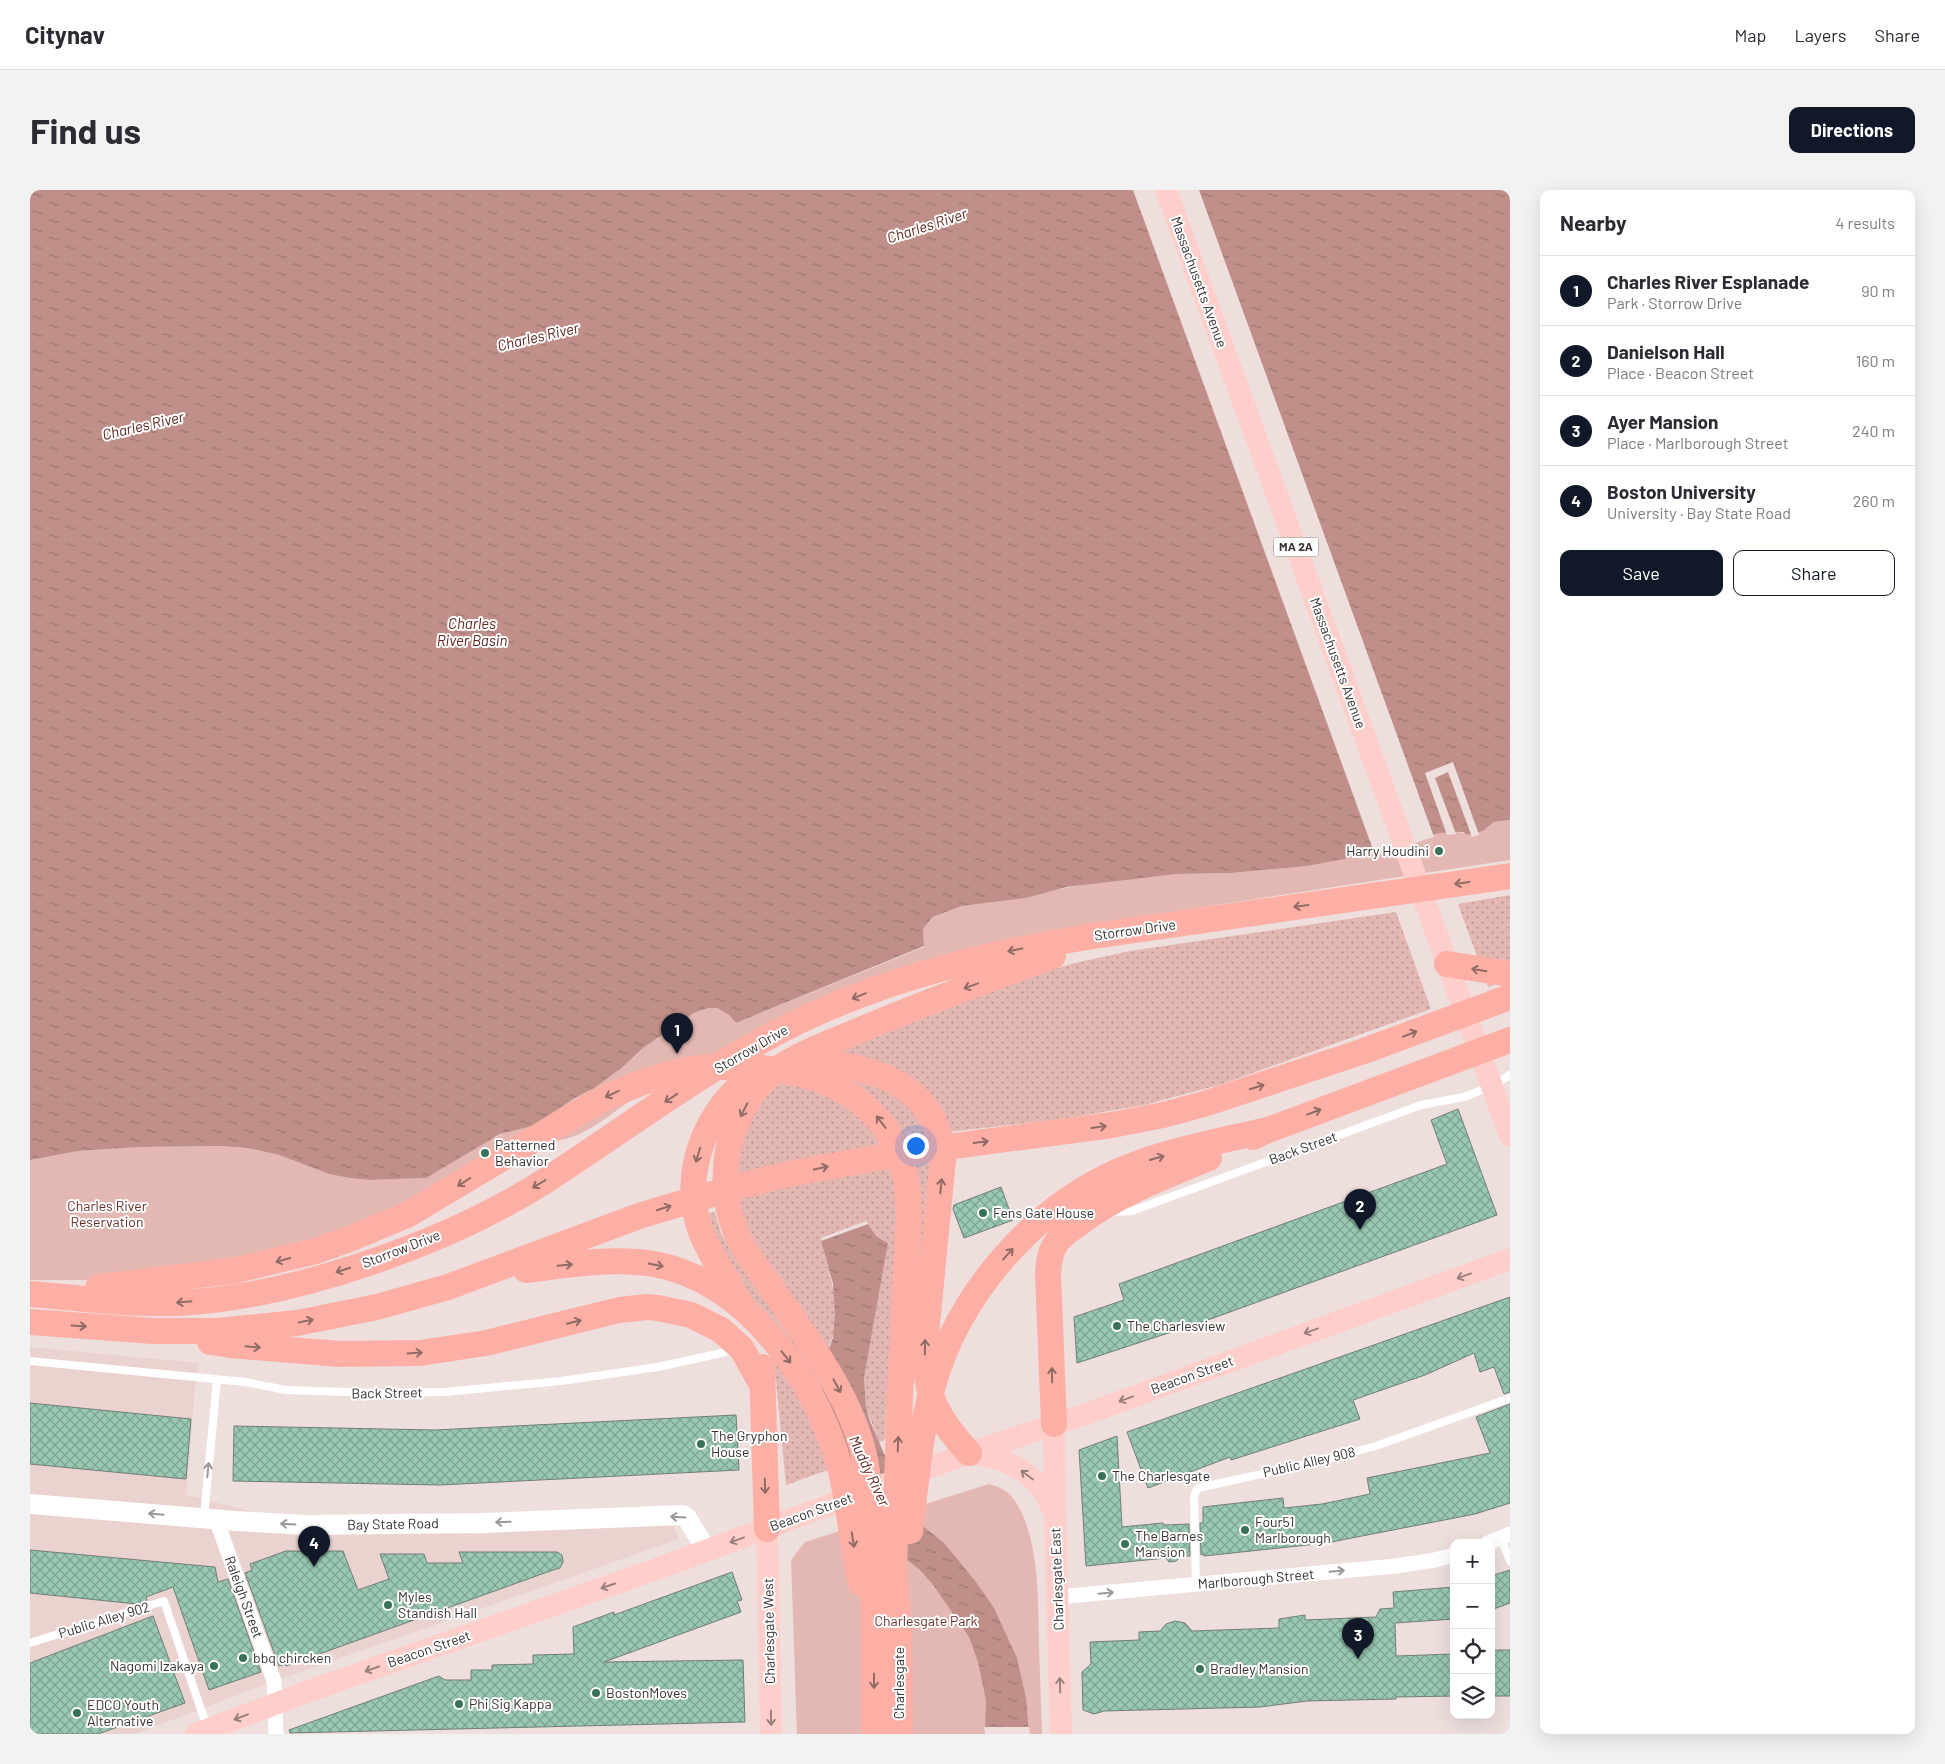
<!DOCTYPE html>
<meta charset="utf-8">
<style>
body{margin:0;font-family:Barlow,sans-serif;background:#f2f2f3;color:#2b2b33}
.controls{position:absolute;right:15px;bottom:15px;display:grid;overflow:hidden;border-radius:10px;box-shadow:0 5px 20px #0002}
.controls button{width:45px;height:45px;display:grid;place-items:center;padding:0;border:0;border-bottom:1px solid #e1e1e2;background:#fff;color:#2b2b33;font:25px sans-serif}
.you{position:absolute;left:885px;top:955px;width:18px;height:18px;margin:-12px;border:4px solid #fff;border-radius:50%;background:#1a73e8;box-shadow:0 0 0 8px #1a73e833}
.badge{display:grid;place-items:center;width:32px;height:32px;border-radius:50%;background:#111827;color:#fff;font-size:16px;font-weight:700}
.pin{position:absolute;translate:-50% -41px;filter:drop-shadow(0 1px 2px #0008)}
.pin::after{content:'';position:absolute;top:26px;width:18px;height:15px;background:inherit;clip-path:polygon(0 0,100% 0,50% 100%)}
.list{margin:0;padding:0;list-style:none}
h2{display:flex;justify-content:space-between;align-items:center;height:65px;margin:0;padding:0 20px;font-size:21px}
h2 small{font-size:16px;font-weight:400;color:#7c7c81}
.list li{display:grid;grid-template-columns:32px 1fr auto;gap:15px;align-items:center;box-sizing:border-box;height:70px;padding:0 20px;border-top:1px solid #e1e1e2}
.list b{display:block;font-size:19px;white-space:nowrap}
.list p{margin:0;font-size:16px;white-space:nowrap;color:#7c7c81}
.list em{font-size:16px;font-style:normal;color:#7c7c81}
.actions{display:flex;gap:10px;padding:15px 20px}
.actions a{flex:1;padding:11px 0;border:1px solid #111827;border-radius:10px;text-align:center;font-size:18px;color:#111827}
.actions .main{background:#111827;color:#fff}
.icon{flex:none;width:28px;height:28px;fill:none;stroke:currentColor;stroke-width:2;stroke-linecap:round;stroke-linejoin:round}
.map{position:relative;flex:none;width:1480px;height:1544px;overflow:hidden;border-radius:10px}
header{display:flex;align-items:center;gap:30px;box-sizing:border-box;height:70px;padding:0 25px;background:#fff;border-bottom:1px solid #e1e1e2}
header strong{font-size:24px}
nav{display:flex;gap:28px;margin-inline-start:auto;font-size:18px}
.intro{display:flex;align-items:center;justify-content:space-between;box-sizing:border-box;height:120px;padding:0 30px}
h1{margin:0;font-size:35px}
.button{padding:12px 22px;border-radius:10px;background:#111827;color:#fff;font-size:18px;font-weight:700}
main{display:flex;gap:30px;padding:0 30px}
aside{flex:1;background:#fff;border-radius:10px;box-shadow:0 5px 20px #0002}
.map>svg:first-child{display:block}
.built{fill:#ead2cf}
.grass{fill:url(#grass-dots)}
.park{fill:#e3b7b2}
.water{fill:url(#water-ripples)}
.pier{fill:#eedfdd}
.building{fill:url(#building-cross-hatch);stroke:#717d77}
.lines{fill:none;stroke-linecap:round;stroke-linejoin:round}
.lane{stroke:#fff;stroke-width:8}
.street{stroke:#fff;stroke-width:15}
.secondary{stroke:#fff;stroke-width:20}
.primary{stroke:#fecfca;stroke-width:22}
.highway{stroke:#fdafa6;stroke-width:26}
.oneway{stroke:#906a65}
.oneway2{stroke:#9a807d}
.oneway3{stroke:#9b9898}
.poi-dot{fill:#397159;stroke:#fff;stroke-width:2}
.labels{text-anchor:middle;stroke-width:4;stroke-linejoin:round;paint-order:stroke}
.shield{fill:#fff;stroke:#736f6e;stroke-width:1}
.shield-label{font-size:12px;font-weight:bold;fill:#373130}
.street-label{font-size:14px;fill:#373130;stroke:#fff}
.poi-label{font-size:14px;fill:#373130;stroke:#fff;text-anchor:start}
.park-label{font-size:14px;fill:#6c2e28;stroke:#fff}
.water-label{font-size:15px;font-style:italic;fill:#5f231e;stroke:#fff}
</style>
<header>
<strong>Citynav</strong>
<nav><a>Map</a><a>Layers</a><a>Share</a></nav>
</header>
<div class="intro"><h1>Find us</h1><a class="button">Directions</a></div>
<main>
<div class="map">
<svg width="1480" height="1544" viewBox="0 0 1480 1544">
<defs>
<pattern id="grass-dots" width="8" height="8" patternUnits="userSpaceOnUse" patternTransform="scale(1.25)"><rect width="8" height="8" fill="#e3b7b2"/><path d="M2 2h.1M6 6h.1" fill="none" stroke="#b99591" stroke-width="1.8" stroke-linecap="round"/></pattern>
<pattern id="water-ripples" width="26" height="14" patternUnits="userSpaceOnUse" patternTransform="scale(1.25)"><rect width="26" height="14" fill="#c08f89"/><path d="M2 4q2-2 4 0t4 0M15 11q2-2 4 0t4 0" fill="none" stroke="#9d7570"/></pattern>
<pattern id="building-cross-hatch" width="8" height="8" patternUnits="userSpaceOnUse" patternTransform="scale(1.25)"><rect width="8" height="8" fill="#99c9b2"/><path d="M0 0l8 8M0 8l8-8" fill="none" stroke="#7ea491"/></pattern>
</defs>
<rect width="100%" height="100%" fill="#eedfdd"/>
<path class="built" d="M0 1157 169 1173 165 1198 156 1305 276 1335 454 1344 521 1331 640 1326 649 1349 231 1496 105 1544H0Z"/>
<path class="grass" d="M1480 705V790L1458 797 1428 714Z
M1366 722 1401 819 1189 895 1114 915 1032 929 919 942 893 933 903 973 885 1160 884 1194H858L855 1250 849 1252 836 1217 834 1188 858 1053 846 1046 836 1031 791 1048C797 1082 816 1122 799 1156L812 1275 756 1295 746 1191 736 1149 691 1063 675 1024 685 1022 691 1043 703 1064 725 1052C720 1043 714 1034 711 1024 702 998 707 950 722 927 733 908 750 893 766 878L1002 785 1045 773 1100 761Z"/>
<path class="park" d="M1480 630V670L1063 734 991 746 933 760 603 908C576 928 552 950 517 952L313 1040 225 1067 65 1090H0V970L48 961 109 957 190 956 218 958 249 965 299 984 319 988 339 990 396 988 455 952 481 940 493 938 566 897 603 868 613 858 664 823 678 818H687L699 825 706 833 894 757 893 739 904 727 932 716 996 708 1018 701 1069 692 1147 684 1201 683 1277 676 1409 643C1419 643 1429 640 1437 645L1453 641 1464 632Z
M959 1294C968 1297 977 1300 982 1307 1010 1342 1008 1413 1009 1456 1010 1485 1011 1515 1012 1544H767L761 1370 775 1352Z"/>
<path class="water" d="M0 0H1480V630L1464 632 1453 641 1437 645 1433 642H1427L1409 643 1330 666 1277 676 1201 683 1147 684 1036 697 996 708 932 716 903 727 893 739 894 756 706 833 699 825 687 818H678L664 823 613 858 595 875 566 897 545 908 502 936 470 944 396 988 339 990 319 988 299 984 249 965 218 958 190 956 109 957 48 961 0 970Z
M838 1034 846 1046 858 1053 834 1188 836 1217 840 1231 878 1319 889 1333 914 1353 946 1392 964 1418 987 1468 996 1508 999 1544H955L956 1510 948 1472 939 1447 904 1396 890 1380 853 1351 791 1209 792 1177 803 1148 805 1125 803 1094 791 1051Z"/>
<path class="pier" d="M1103 0H1169L1404 647 1345 665Z
M1423 572 1448 642 1449 645 1442 647 1418 582 1405 588 1426 644 1417 645 1395 583Z
M954 1537H999L1000 1544H955Z"/>
<path class="building" d="M1428 919 1467 1025 1175 1131 1047 1173 1044 1127 1094 1110 1089 1094 1417 974 1401 930Z
M971 997 983 1030 934 1048 923 1019 924 1015Z
M1480 1107V1202L1474 1204 1464 1177 1450 1182 1444 1163 1395 1185 1323 1210 1330 1229 1201 1270 1200 1267 1118 1298 1097 1242Z
M0 1213 161 1229 156 1289 0 1274Z
M1480 1214V1313L1445 1324 1296 1353 1174 1366V1364L1171 1365 1170 1333H1173V1317L1253 1308 1254 1318 1292 1314 1340 1304 1337 1288 1460 1263 1446 1227Z
M706 1225 709 1280 410 1295 203 1291 204 1236 405 1240Z
M1087 1246 1092 1337 1133 1333 1134 1335 1159 1334 1160 1366H1152L1146 1371 1139 1372 1136 1368 1056 1376 1049 1260Z
M0 1360 185 1377 188 1392 198 1389 231 1482 179 1500 143 1397 116 1407 117 1410 107 1414 0 1403Z
M256 1361H313L328 1400 359 1389 350 1364H394L397 1373H433L429 1362H527L532 1365 533 1372 530 1378 523 1380 256 1476V1474L249 1476 215 1383 222 1380 220 1374Z
M1480 1380V1413L1461 1420V1386Z
M702 1382 712 1410 707 1411 711 1422 574 1472 713 1470 715 1532 260 1543 259 1540 409 1486 415 1490H441V1480H462V1475L503 1474V1465L544 1464 543 1437 584 1422V1425Z
M1424 1397V1429L1365 1433 1366 1466 1424 1464V1506L1366 1507V1509L1277 1511 1230 1517 1074 1521 1064 1524 1053 1520 1052 1482 1061 1474 1060 1452 1109 1450V1442L1130 1441 1136 1434 1145 1431 1155 1433 1162 1441 1249 1438V1429L1275 1425V1430L1346 1427 1350 1419 1364 1418 1363 1402Z
M123 1426 155 1513 68 1544H0V1473Z
M1469 1460H1480V1506H1461V1461Z"/>
<g class="lines">
<path class="lane" d="M1083 1022 1102 1021 1391 915 1434 907 1462 896 1480 885
M0 1171 215 1192 256 1200 348 1203 415 1202 531 1191 628 1177 705 1160
M174 1327 187 1190
M1471 1348 1480 1371
M1166 1395 1164 1307 1165 1303 1168 1298 1291 1271 1346 1256 1480 1208
M0 1453 134 1411 177 1537"/>
<path class="street" d="M186 1329 244 1491 246 1544
M1458 1353 1480 1344
M1027 1407 1366 1376 1405 1370 1424 1365"/>
<path class="secondary" d="M0 1314 206 1331 276 1335 454 1333 653 1325 657 1328 677 1361"/>
<path class="primary" d="M1136 0 1480 946
M1024 1234 1025 1324 1031 1544
M940 1263C980 1269 1008 1282 1023 1321
M737 1339 741 1544
M166 1544 279 1501 624 1380 939 1263 1056 1224 1480 1069"/>
<path class="highway" d="M1417 774 1480 784
M764 869C831 874 909 888 913 970L896 1144C894 1201 901 1221 939 1263
M1223 947 1238 940 1480 850
M496 1080C538 1075 582 1067 624 1074 717 1091 785 1189 809 1274 820 1313 821 1354 831 1393
M68 1097 202 1081 286 1061 317 1050 377 1025 560 916C592 899 625 886 660 879 677 876 696 877 713 877 808 879 879 922 879 1025L871 1178 864 1378 869 1442 870 1544
M0 1104C49 1108 99 1115 149 1113 265 1107 417 1053 515 991 603 934 687 869 782 825 870 785 962 763 1057 747L1480 686
M710 1113C697 1088 679 1065 670 1039 650 983 677 915 726 884
M0 1132 123 1141H186L267 1133 347 1117 418 1097 612 1025 706 997 754 985 879 962 1082 935 1133 925 1174 914 1334 861 1480 807
M180 1152 200 1155 310 1164 390 1163 456 1153 589 1120 617 1117 628 1118 661 1125 691 1140 712 1159 732 1195
M732 1177 737 1339
M1024 1234 1018 1084C1019 1074 1019 1064 1025 1055 1030 1046 1040 1040 1048 1034 1088 1004 1133 987 1179 968
M880 1341C886 1294 890 1244 902 1199 927 1106 1001 1020 1089 981 1135 961 1189 951 1238 940
M844 1544C844 1483 845 1421 842 1360 841 1321 841 1282 828 1244 809 1190 775 1146 743 1100 732 1084 720 1069 711 1053 681 995 695 917 749 878 773 862 802 852 828 841 892 813 957 790 1023 766"/>
</g>
<defs><path id="oneway-shaft" d="M-6 0H5M1.5-3L5.5 0L1.5 3" fill="none" stroke-width="1.6" stroke-linecap="round" stroke-linejoin="round" transform="scale(1.25)"/></defs>
<g class="oneway">
<use href="#oneway-shaft" transform="translate(1432 693) rotate(172)"/>
<use href="#oneway-shaft" transform="translate(1271 716) rotate(172)"/>
<use href="#oneway-shaft" transform="translate(985 760) rotate(168)"/>
<use href="#oneway-shaft" transform="translate(1449 780) rotate(-171)"/>
<use href="#oneway-shaft" transform="translate(941 796) rotate(160)"/>
<use href="#oneway-shaft" transform="translate(829 806) rotate(158)"/>
<use href="#oneway-shaft" transform="translate(1380 844) rotate(-21)"/>
<use href="#oneway-shaft" transform="translate(1227 897) rotate(-18)"/>
<use href="#oneway-shaft" transform="translate(582 904) rotate(155)"/>
<use href="#oneway-shaft" transform="translate(641 908) rotate(146)"/>
<use href="#oneway-shaft" transform="translate(714 920) rotate(117)"/>
<use href="#oneway-shaft" transform="translate(1284 922) rotate(-21)"/>
<use href="#oneway-shaft" transform="translate(851 932) rotate(-128)"/>
<use href="#oneway-shaft" transform="translate(1069 937) rotate(-8)"/>
<use href="#oneway-shaft" transform="translate(951 952) rotate(-7)"/>
<use href="#oneway-shaft" transform="translate(668 965) rotate(107)"/>
<use href="#oneway-shaft" transform="translate(1127 968) rotate(-16)"/>
<use href="#oneway-shaft" transform="translate(791 978) rotate(-12)"/>
<use href="#oneway-shaft" transform="translate(434 992) rotate(148)"/>
<use href="#oneway-shaft" transform="translate(509 994) rotate(149)"/>
<use href="#oneway-shaft" transform="translate(911 996) rotate(-84)"/>
<use href="#oneway-shaft" transform="translate(634 1018) rotate(-18)"/>
<use href="#oneway-shaft" transform="translate(978 1064) rotate(-48)"/>
<use href="#oneway-shaft" transform="translate(253 1070) rotate(165)"/>
<use href="#oneway-shaft" transform="translate(535 1075) rotate(-5)"/>
<use href="#oneway-shaft" transform="translate(626 1075) rotate(12)"/>
<use href="#oneway-shaft" transform="translate(313 1080) rotate(162)"/>
<use href="#oneway-shaft" transform="translate(154 1112) rotate(175)"/>
<use href="#oneway-shaft" transform="translate(276 1131) rotate(-11)"/>
<use href="#oneway-shaft" transform="translate(544 1132) rotate(-14)"/>
<use href="#oneway-shaft" transform="translate(49 1136) rotate(4)"/>
<use href="#oneway-shaft" transform="translate(223 1157) rotate(5)"/>
<use href="#oneway-shaft" transform="translate(895 1157) rotate(-89)"/>
<use href="#oneway-shaft" transform="translate(385 1163) rotate(-4)"/>
<use href="#oneway-shaft" transform="translate(756 1167) rotate(52)"/>
<use href="#oneway-shaft" transform="translate(1022 1185) rotate(-92)"/>
<use href="#oneway-shaft" transform="translate(807 1196) rotate(62)"/>
<use href="#oneway-shaft" transform="translate(868 1254) rotate(-88)"/>
<use href="#oneway-shaft" transform="translate(735 1296) rotate(88)"/>
<use href="#oneway-shaft" transform="translate(823 1350) rotate(81)"/>
<use href="#oneway-shaft" transform="translate(844 1491) rotate(90)"/>
</g>
<g class="oneway2">
<use href="#oneway-shaft" transform="translate(1434 1086) rotate(160)"/>
<use href="#oneway-shaft" transform="translate(1281 1141) rotate(160)"/>
<use href="#oneway-shaft" transform="translate(1096 1209) rotate(160)"/>
<use href="#oneway-shaft" transform="translate(997 1285) rotate(-143)"/>
<use href="#oneway-shaft" transform="translate(707 1350) rotate(160)"/>
<use href="#oneway-shaft" transform="translate(578 1396) rotate(161)"/>
<use href="#oneway-shaft" transform="translate(342 1479) rotate(161)"/>
<use href="#oneway-shaft" transform="translate(1030 1495) rotate(-92)"/>
<use href="#oneway-shaft" transform="translate(211 1527) rotate(159)"/>
<use href="#oneway-shaft" transform="translate(741 1528) rotate(89)"/>
</g>
<g class="oneway3">
<use href="#oneway-shaft" transform="translate(178 1280) rotate(-84)"/>
<use href="#oneway-shaft" transform="translate(126 1324) rotate(-175)"/>
<use href="#oneway-shaft" transform="translate(648 1327) rotate(-177)"/>
<use href="#oneway-shaft" transform="translate(473 1332) rotate(178)"/>
<use href="#oneway-shaft" transform="translate(258 1334) rotate(-177)"/>
<use href="#oneway-shaft" transform="translate(1307 1381) rotate(-5)"/>
<use href="#oneway-shaft" transform="translate(1076 1403) rotate(-5)"/>
</g>
<g class="poi-dot">
<circle cx="1409" cy="661" r="5"/>
<circle cx="455" cy="963" r="5"/>
<circle cx="953" cy="1023" r="5"/>
<circle cx="1087" cy="1136" r="5"/>
<circle cx="671" cy="1254" r="5"/>
<circle cx="1072" cy="1286" r="5"/>
<circle cx="1215" cy="1340" r="5"/>
<circle cx="1095" cy="1354" r="5"/>
<circle cx="358" cy="1415" r="5"/>
<circle cx="213" cy="1468" r="5"/>
<circle cx="184" cy="1476" r="5"/>
<circle cx="1170" cy="1479" r="5"/>
<circle cx="566" cy="1503" r="5"/>
<circle cx="429" cy="1514" r="5"/>
<circle cx="47" cy="1523" r="5"/>
</g>
<g class="labels">
<rect class="shield" x="1243.5" y="347.5" width="45" height="19" rx="4"/>
<g class="shield-label">
<text x="1266" y="361">MA 2A</text>
</g>
<g class="street-label">
<text transform="translate(1169 92) rotate(70)" y="5">Massachusetts Avenue</text>
<text transform="translate(1308 473) rotate(70)" y="5">Massachusetts Avenue</text>
<text transform="translate(1105 740) rotate(-8)" y="5">Storrow Drive</text>
<text transform="translate(721 859) rotate(-30)" y="5">Storrow Drive</text>
<text transform="translate(1273 958) rotate(-20)" y="5">Back Street</text>
<text transform="translate(371 1059) rotate(-21)" y="5">Storrow Drive</text>
<text transform="translate(1162 1185) rotate(-20)" y="5">Beacon Street</text>
<text transform="translate(357 1203) rotate(-1)" y="5">Back Street</text>
<text transform="translate(1279 1272) rotate(-13)" y="5">Public Alley 908</text>
<text transform="translate(781 1322) rotate(-20)" y="5">Beacon Street</text>
<text transform="translate(363 1334) rotate(-1)" y="5">Bay State Road</text>
<text transform="translate(1027 1389) rotate(-92)" y="5">Charlesgate East</text>
<text transform="translate(1226 1389) rotate(-5)" y="5">Marlborough Street</text>
<text transform="translate(214 1407) rotate(70)" y="5">Raleigh Street</text>
<text transform="translate(74 1430) rotate(-17)" y="5">Public Alley 902</text>
<text transform="translate(739 1441) rotate(-91)" y="5">Charlesgate West</text>
<text transform="translate(399 1459) rotate(-19)" y="5">Beacon Street</text>
<text transform="translate(869 1493) rotate(-90)" y="5">Charlesgate</text>
</g>
<g class="poi-label">
<text x="1399" y="666" text-anchor="end">Harry Houdini</text>
<text x="465" y="960">Patterned<tspan x="465" dy="16">Behavior</tspan></text>
<text x="963" y="1028">Fens Gate House</text>
<text x="1097" y="1141">The Charlesview</text>
<text x="681" y="1251">The Gryphon<tspan x="681" dy="16">House</tspan></text>
<text x="1082" y="1291">The Charlesgate</text>
<text x="1225" y="1337">Four51<tspan x="1225" dy="16">Marlborough</tspan></text>
<text x="1105" y="1351">The Barnes<tspan x="1105" dy="16">Mansion</tspan></text>
<text x="368" y="1412">Myles<tspan x="368" dy="16">Standish Hall</tspan></text>
<text x="223" y="1473">bbq chircken</text>
<text x="174" y="1481" text-anchor="end">Nagomi Izakaya</text>
<text x="1180" y="1484">Bradley Mansion</text>
<text x="576" y="1508">BostonMoves</text>
<text x="439" y="1519">Phi Sig Kappa</text>
<text x="57" y="1520">EDCO Youth<tspan x="57" dy="16">Alternative</tspan></text>
</g>
<g class="park-label">
<text x="77" y="1021">Charles River<tspan x="77" dy="16">Reservation</tspan></text>
<text x="896" y="1436">Charlesgate Park</text>
</g>
<g class="water-label">
<text transform="translate(897 36) rotate(-18)" y="5">Charles River</text>
<text transform="translate(508 147) rotate(-13)" y="5">Charles River</text>
<text transform="translate(113 236) rotate(-13)" y="5">Charles River</text>
<text x="442" y="439">Charles<tspan x="442" dy="17">River Basin</tspan></text>
<text transform="translate(839 1281) rotate(65)" y="5">Muddy River</text>
</g>
</g>
</svg>
<div class="controls">
<button>+</button>
<button>−</button>
<button><svg class="icon" aria-label="locate" viewBox="0 0 24 24"><circle cx="12" cy="12" r="6"/><path d="M12 2v4M12 18v4M2 12h4M18 12h4"/></svg></button>
<button><svg class="icon" aria-label="layers" viewBox="0 0 24 24"><path d="M12 4l9 5-9 5-9-5zM3 14l9 5 9-5"/></svg></button>
</div>
<div class="you"></div>
<div class="pin badge" style="left:647px;top:864px">1</div>
<div class="pin badge" style="left:1330px;top:1040px">2</div>
<div class="pin badge" style="left:1328px;top:1469px">3</div>
<div class="pin badge" style="left:284px;top:1377px">4</div>
</div>
<aside>
<h2>Nearby<small>4 results</small></h2>
<ul class="list">
<li><span class="badge">1</span><div><b>Charles River Esplanade</b><p>Park · Storrow Drive</p></div><em>90 m</em></li>
<li><span class="badge">2</span><div><b>Danielson Hall</b><p>Place · Beacon Street</p></div><em>160 m</em></li>
<li><span class="badge">3</span><div><b>Ayer Mansion</b><p>Place · Marlborough Street</p></div><em>240 m</em></li>
<li><span class="badge">4</span><div><b>Boston University</b><p>University · Bay State Road</p></div><em>260 m</em></li>
</ul>
<div class="actions"><a class="main">Save</a><a>Share</a></div>
</aside>
</main>
